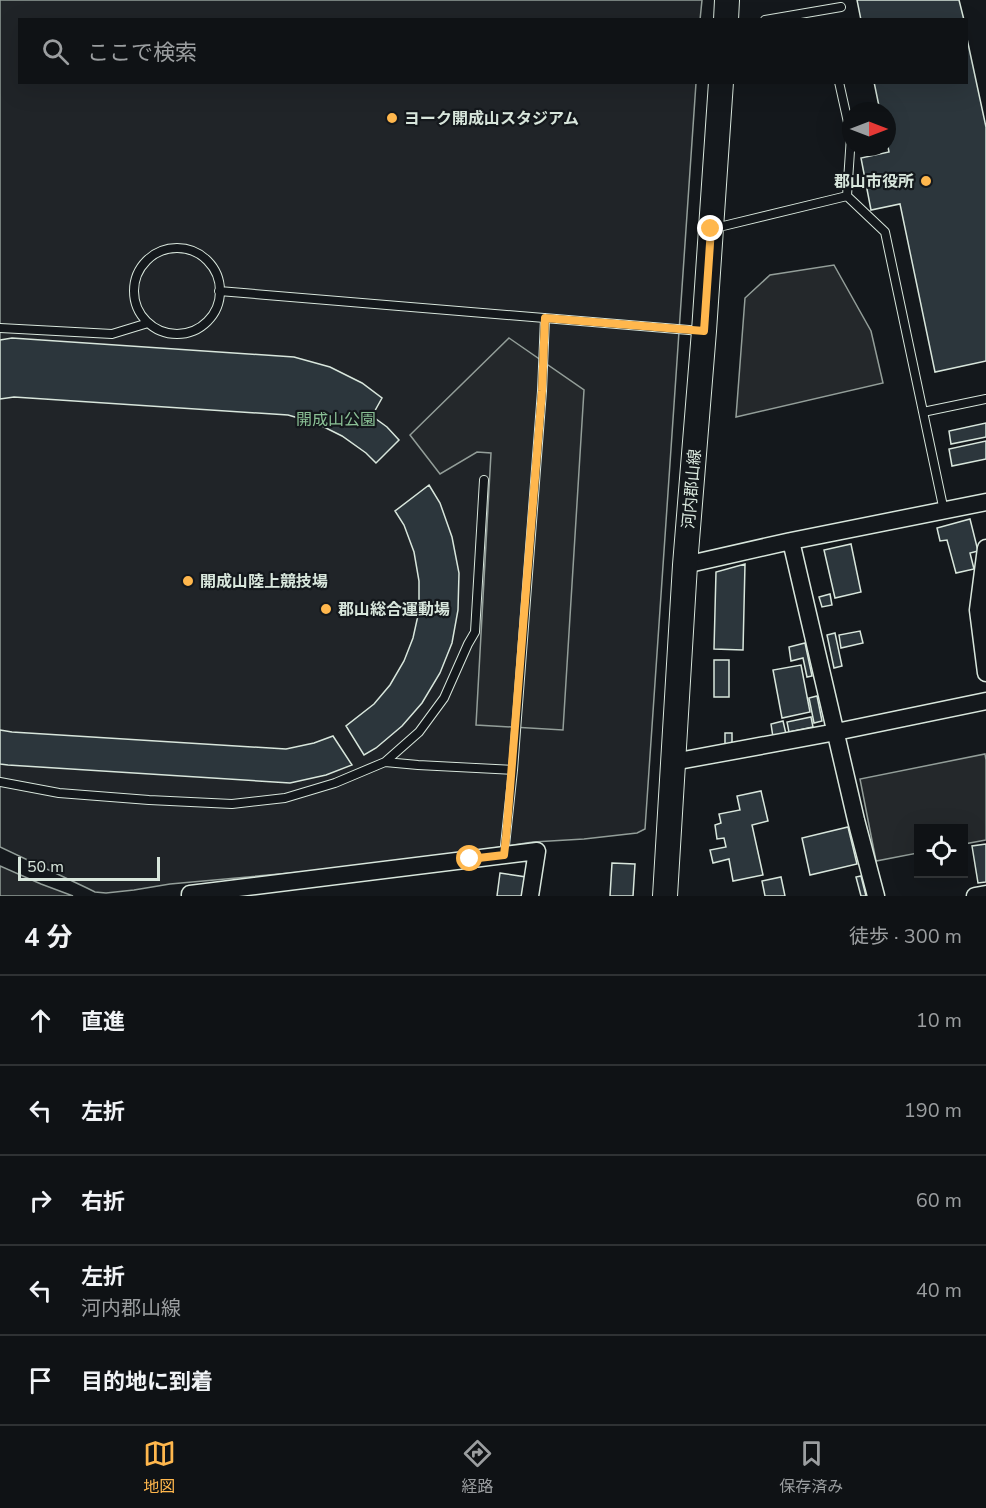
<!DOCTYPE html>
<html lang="ja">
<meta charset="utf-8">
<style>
body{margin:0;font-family:"Nunito Sans","Noto Sans JP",sans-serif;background:#1d2022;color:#f1f3f6}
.controls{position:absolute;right:18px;bottom:18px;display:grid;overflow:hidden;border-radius:0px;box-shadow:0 6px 24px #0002}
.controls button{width:54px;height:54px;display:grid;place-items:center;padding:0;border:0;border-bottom:2px solid #2f3234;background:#0f1215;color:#f1f3f6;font:30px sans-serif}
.compass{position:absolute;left:842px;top:102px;width:54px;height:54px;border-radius:50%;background:#0f1215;box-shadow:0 6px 24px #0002;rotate:90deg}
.scale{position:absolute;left:18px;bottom:15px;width:142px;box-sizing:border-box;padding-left:6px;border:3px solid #d8e6dc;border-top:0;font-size:16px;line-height:21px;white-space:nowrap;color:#d8e6dc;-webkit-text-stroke:4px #14181c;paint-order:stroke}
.stop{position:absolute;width:18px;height:18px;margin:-14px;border:4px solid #ffb74d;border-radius:50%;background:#fff}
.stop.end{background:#ffb74d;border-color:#fff;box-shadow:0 2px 6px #0008}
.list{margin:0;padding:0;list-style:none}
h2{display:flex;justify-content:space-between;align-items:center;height:78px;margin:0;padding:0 24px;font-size:26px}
h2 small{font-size:20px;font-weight:400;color:#9b9ea0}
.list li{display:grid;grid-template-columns:39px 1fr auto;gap:18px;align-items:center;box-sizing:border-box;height:90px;padding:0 24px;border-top:2px solid #2f3234}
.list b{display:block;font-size:22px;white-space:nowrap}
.list p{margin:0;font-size:20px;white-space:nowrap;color:#9b9ea0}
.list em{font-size:20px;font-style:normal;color:#9b9ea0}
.icon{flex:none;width:33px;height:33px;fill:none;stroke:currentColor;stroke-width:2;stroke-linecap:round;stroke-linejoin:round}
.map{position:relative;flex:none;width:986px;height:896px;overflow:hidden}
.search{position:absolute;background:#0f1215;box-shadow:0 6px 24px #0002;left:18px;right:18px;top:18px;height:66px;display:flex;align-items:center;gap:15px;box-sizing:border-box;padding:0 21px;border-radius:0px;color:#9b9ea0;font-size:22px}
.sheet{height:528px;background:#0f1215}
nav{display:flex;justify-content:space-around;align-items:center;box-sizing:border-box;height:84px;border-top:2px solid #2f3234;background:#0f1215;font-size:16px;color:#9b9ea0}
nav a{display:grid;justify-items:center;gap:3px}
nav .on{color:#ffb74d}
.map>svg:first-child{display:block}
.green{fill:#202428;stroke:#939e99;stroke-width:1.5}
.parking{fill:#24282b;stroke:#939e99;stroke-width:1.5}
.building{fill:#2c363c;stroke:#d8e6dc;stroke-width:1.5}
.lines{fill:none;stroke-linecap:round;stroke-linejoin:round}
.service-casing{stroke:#d8e6dc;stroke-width:10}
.minor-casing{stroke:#d8e6dc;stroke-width:19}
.secondary-casing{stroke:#d8e6dc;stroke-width:26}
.service{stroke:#14181c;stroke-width:8}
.minor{stroke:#14181c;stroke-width:16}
.secondary{stroke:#14181c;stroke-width:24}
.route{stroke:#ffb74d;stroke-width:8}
.poi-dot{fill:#ffb74d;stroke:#14181c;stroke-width:2}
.labels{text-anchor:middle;stroke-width:4.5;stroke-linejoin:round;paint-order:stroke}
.poi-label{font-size:16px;font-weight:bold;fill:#d8e6dc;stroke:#14181c;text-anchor:start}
.park-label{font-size:16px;fill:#8ac095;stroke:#14181c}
.street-label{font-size:16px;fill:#d8e6dc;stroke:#14181c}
</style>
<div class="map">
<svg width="986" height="896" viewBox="0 0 986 896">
<rect width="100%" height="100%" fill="#14181c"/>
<path class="green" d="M0 0H702L700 20H20V82L696 83 645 829 637 833 584 839 533 842 379 865 170 884 134 890 106 893 95 892 87 888 0 847Z"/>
<path class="parking" d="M834 265 871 331 883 383 736 417 745 298 770 275Z
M509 338 584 390 563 730 476 725 491 453 477 452 440 474 410 435Z
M985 754 986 760V840L964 844V828H918V853L876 861 860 779Z
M0 866 41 884 73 896H0Z"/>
<path class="building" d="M857 0H959L964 20H861Z
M966 34 986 127V361L935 372 900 204 871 210 861 158 889 152 887 142V111H880L874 82H966Z
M12 338 294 357 330 367 362 383 382 398 372 416 387 427 399 440 376 463 366 453 342 436 316 423 288 415 14 397 0 399V340Z
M986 423V437L951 444 949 431Z
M986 441V459L952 466 949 449Z
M429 485 440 503 452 537 459 573 458 610 452 643 440 673 422 703 402 726 376 748 364 755 346 726 374 704 390 685 404 661 413 638 419 611V581L414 552 404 525 395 511Z
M970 519 978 551 970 553 974 569 956 573 947 540 940 541 937 528Z
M851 544 861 592 835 598 824 550Z
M745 564 743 650 714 649 716 572Z
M830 594 832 605 822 607 819 597Z
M860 631 863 643 841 648 839 635Z
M835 633 842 666 834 668 827 635Z
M805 643 812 676 807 677 803 658 791 661 789 647Z
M714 660H729V697H714Z
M801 665 810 712 782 718 773 670Z
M817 696 822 721 814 723 809 698Z
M811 717 813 727 789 732 787 722Z
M783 721 786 734 773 737 771 724Z
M0 730 12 732 286 749 314 743 333 736 352 765 326 775 290 783 8 765 0 764Z
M725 733H732V746H725Z
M761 791 768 821 752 825 763 875 733 881 729 859 713 863 710 850 726 847 724 838 717 839 715 825 721 823 719 814 740 810 737 796Z
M848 827 857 864 810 875 802 838Z
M986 844V882L978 883 972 846Z
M612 863 635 864 633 896H610Z
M500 873 526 877 523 896H497Z
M861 876 866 896H861L856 877Z
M781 877 785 896H765L762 881Z"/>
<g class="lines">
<defs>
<path id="service" d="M765 20 841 7
M839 82 851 136 847 196 885 232 944 511
M715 228 847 196
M134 291a43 43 0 1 1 86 0a43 43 0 1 1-86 0Z
M219 291 701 331
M0 328 112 334 148 323
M923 412 986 399
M385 762 418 765 513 770
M0 782 59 793 149 800 232 804 285 798 335 783 385 762 419 732 444 698 468 644 475 632 484 480
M504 855 513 770 542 391 545 318"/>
<path id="minor" d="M791 541 856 820 876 896
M986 548 978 610 986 673
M685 565 791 541 986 502
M673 762 836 732 986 701
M190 896V894L537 851 530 896
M975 896 986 894"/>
<path id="secondary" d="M726 20 727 0
M665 896 685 565 704 331 721 82"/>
</defs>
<use href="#service" class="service-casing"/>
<use href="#minor" class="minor-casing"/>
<use href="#secondary" class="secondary-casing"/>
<use href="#service" class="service"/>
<use href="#minor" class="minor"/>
<use href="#secondary" class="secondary"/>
</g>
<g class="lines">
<path class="route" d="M470 859 504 855 506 838 542 391 545 318 704 331 711 229"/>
</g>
<g class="poi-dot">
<circle cx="392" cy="118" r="6"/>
<circle cx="926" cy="181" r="6"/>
<circle cx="188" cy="581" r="6"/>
<circle cx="326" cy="609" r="6"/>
</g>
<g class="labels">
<g class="poi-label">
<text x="404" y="124">ヨーク開成山スタジアム</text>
<text x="914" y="187" text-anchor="end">郡山市役所</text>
<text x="200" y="587">開成山陸上競技場</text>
<text x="338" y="615">郡山総合運動場</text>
</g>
<g class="park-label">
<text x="336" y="425">開成山公園</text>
</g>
<g class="street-label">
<text transform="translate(691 489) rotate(-85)" y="6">河内郡山線</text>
</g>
</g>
</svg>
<div class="controls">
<button><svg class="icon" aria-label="locate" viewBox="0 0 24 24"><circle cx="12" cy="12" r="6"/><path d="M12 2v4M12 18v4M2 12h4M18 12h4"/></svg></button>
</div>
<svg class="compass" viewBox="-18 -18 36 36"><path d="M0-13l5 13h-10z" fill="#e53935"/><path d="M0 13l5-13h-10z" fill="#9b9ea0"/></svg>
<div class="scale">50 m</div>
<div class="stop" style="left:470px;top:859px"></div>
<div class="stop end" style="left:711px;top:229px"></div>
<div class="search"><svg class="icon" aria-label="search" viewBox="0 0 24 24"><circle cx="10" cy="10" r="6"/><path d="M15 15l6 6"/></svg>ここで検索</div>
</div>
<section class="sheet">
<h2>4 分<small>徒歩 · 300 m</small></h2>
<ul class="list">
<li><svg class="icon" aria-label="ahead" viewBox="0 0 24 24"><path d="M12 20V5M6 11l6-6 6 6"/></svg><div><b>直進</b></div><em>10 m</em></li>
<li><svg class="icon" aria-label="left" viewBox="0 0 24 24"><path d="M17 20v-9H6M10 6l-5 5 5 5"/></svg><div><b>左折</b></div><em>190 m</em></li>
<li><svg class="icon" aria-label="right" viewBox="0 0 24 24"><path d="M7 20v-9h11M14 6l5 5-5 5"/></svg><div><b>右折</b></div><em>60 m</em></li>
<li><svg class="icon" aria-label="left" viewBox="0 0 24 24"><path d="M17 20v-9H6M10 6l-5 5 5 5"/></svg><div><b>左折</b><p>河内郡山線</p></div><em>40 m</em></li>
<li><svg class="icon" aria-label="arrive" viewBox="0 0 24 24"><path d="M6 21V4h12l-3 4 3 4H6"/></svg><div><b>目的地に到着</b></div></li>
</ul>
</section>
<nav>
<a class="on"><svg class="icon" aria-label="map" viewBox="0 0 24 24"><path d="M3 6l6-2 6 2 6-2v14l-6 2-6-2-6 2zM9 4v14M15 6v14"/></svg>地図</a>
<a><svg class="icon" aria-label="directions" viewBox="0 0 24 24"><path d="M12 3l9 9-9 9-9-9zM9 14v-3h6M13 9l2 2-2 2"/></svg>経路</a>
<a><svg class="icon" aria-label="saved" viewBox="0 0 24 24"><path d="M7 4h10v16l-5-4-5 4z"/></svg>保存済み</a>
</nav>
